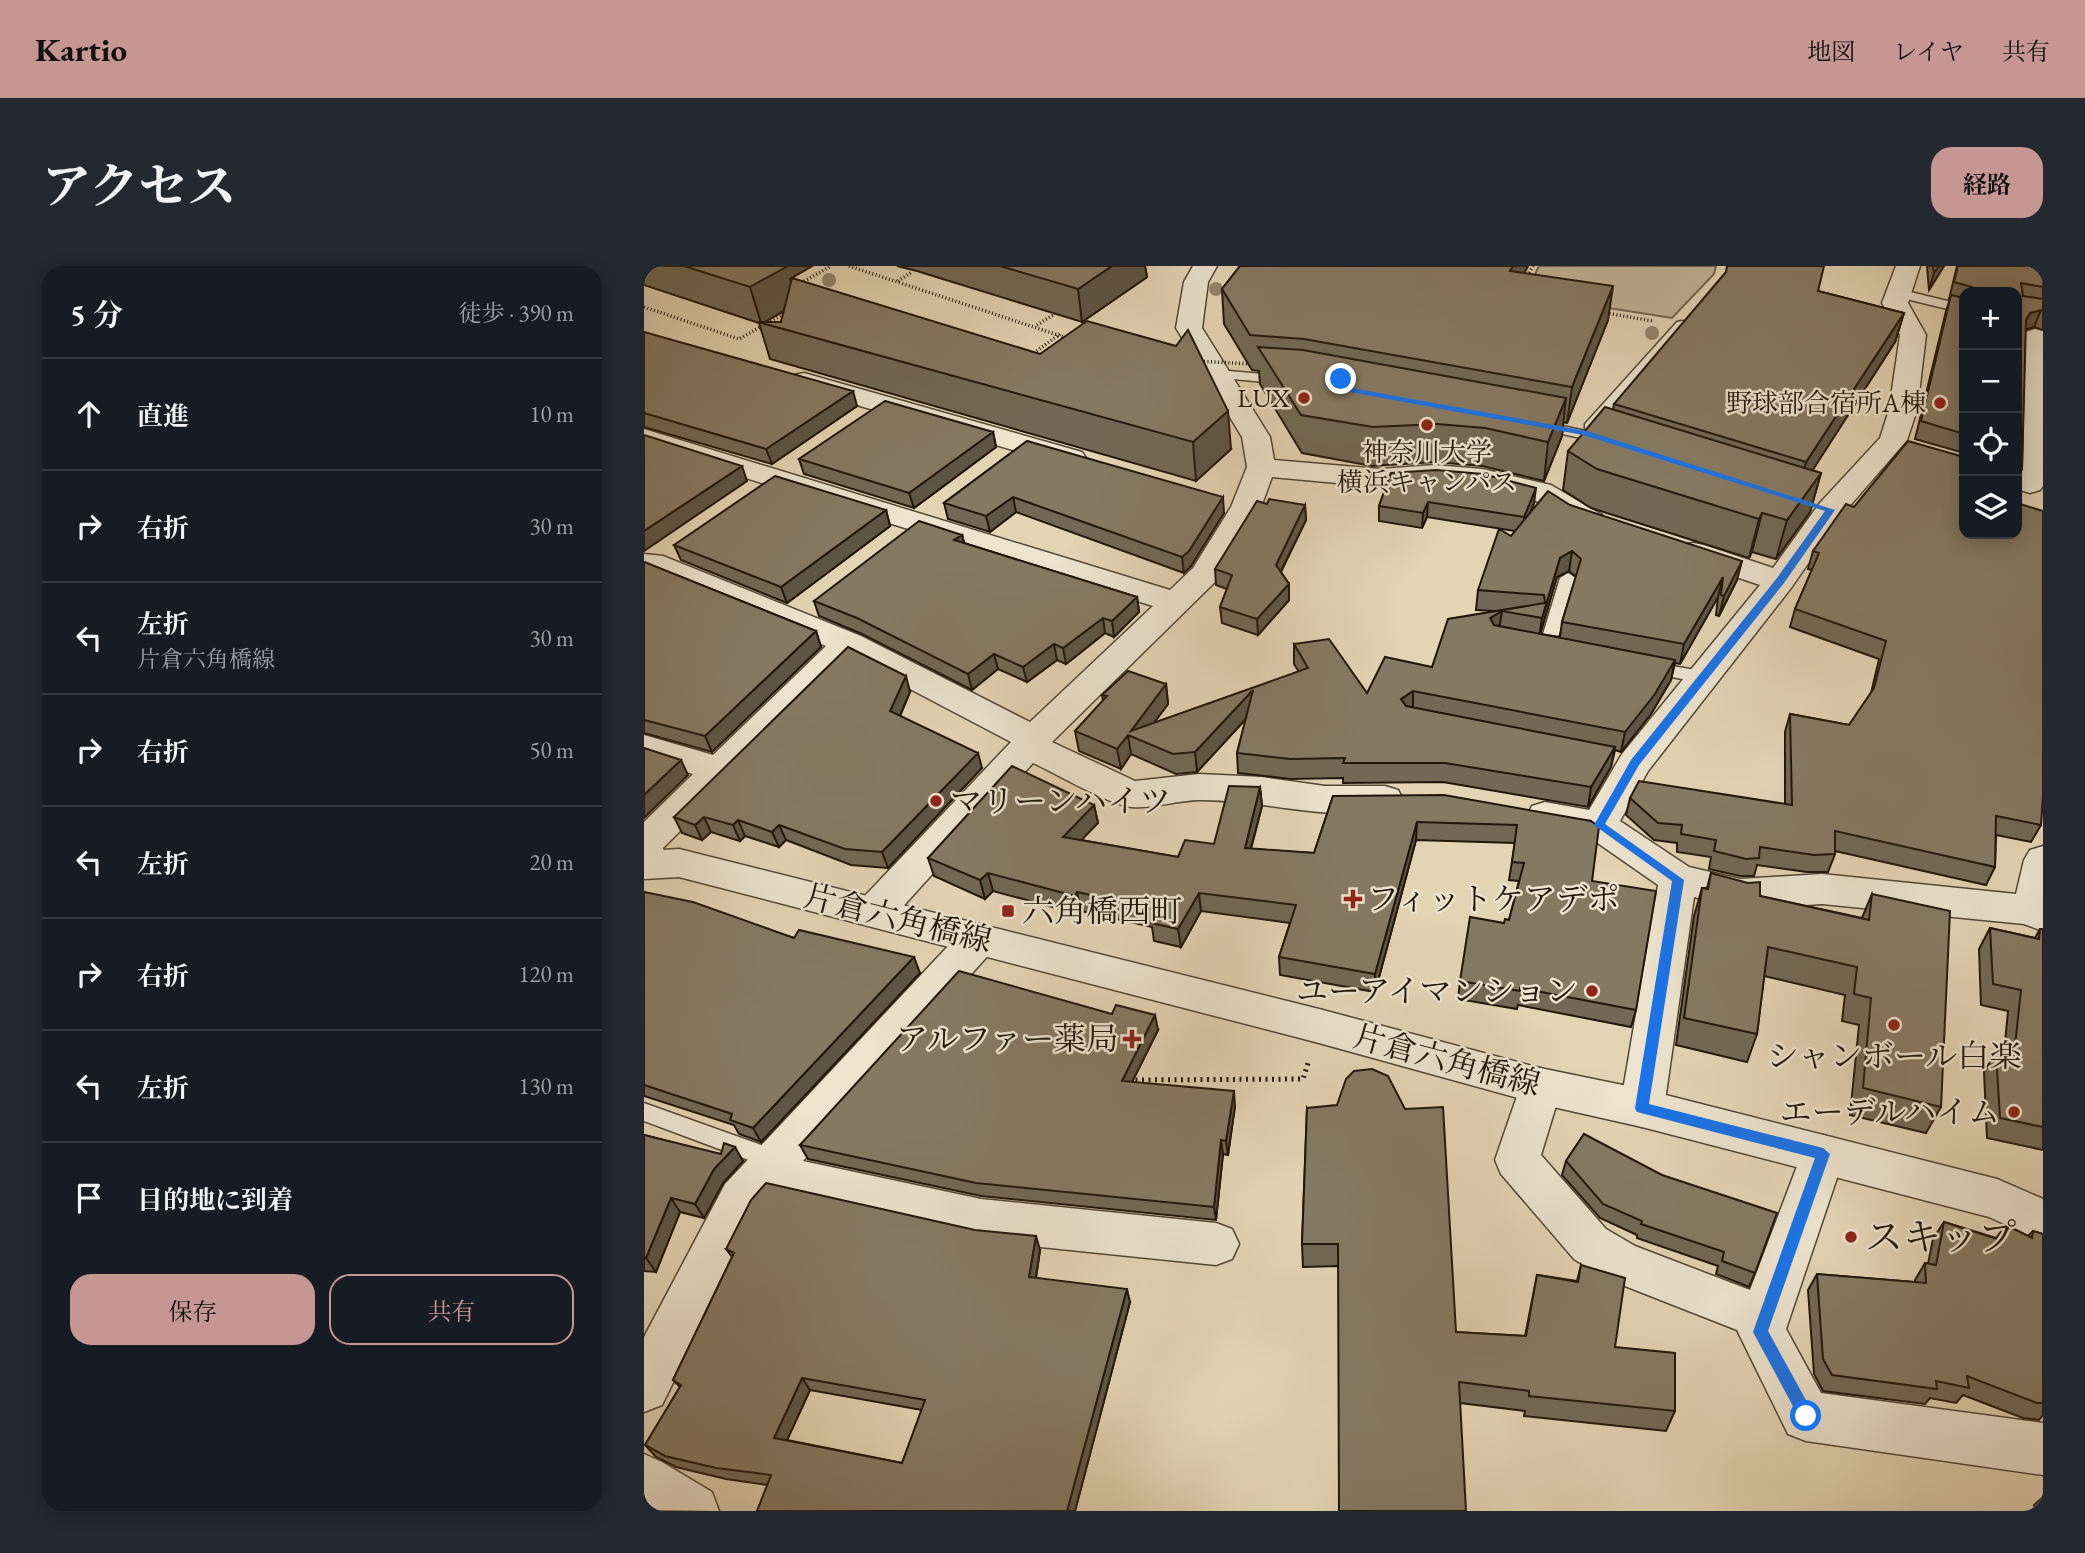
<!DOCTYPE html>
<html lang="ja">
<meta charset="utf-8">
<style>
body{margin:0;font-family:"EB Garamond","Noto Serif JP",serif;background:#242831;color:#f1f3f6}
.controls{position:absolute;right:21px;top:21px;display:grid;overflow:hidden;border-radius:14px;box-shadow:0 4px 18px #0003}
.controls button{width:63px;height:63px;display:grid;place-items:center;padding:0;border:0;border-bottom:2px solid #363941;background:#171b24;color:#f1f3f6;font:35px sans-serif}
.stop{position:absolute;width:21px;height:21px;margin:-16px;border:5px solid #1a73e8;border-radius:50%;background:#fff}
.stop.end{background:#1a73e8;border-color:#fff;box-shadow:0 2px 7px #0008}
.list{margin:0;padding:0;list-style:none}
h2{display:flex;justify-content:space-between;align-items:center;height:91px;margin:0;padding:0 28px;font-size:30px}
h2 small{font-size:23px;font-weight:400;color:#9ea1a6}
.list li{display:grid;grid-template-columns:46px 1fr auto;gap:21px;align-items:center;box-sizing:border-box;height:112px;padding:0 28px;border-top:2px solid #363941}
.list b{display:block;font-size:26px;white-space:nowrap}
.list p{margin:0;font-size:23px;white-space:nowrap;color:#9ea1a6}
.list em{font-size:23px;font-style:normal;color:#9ea1a6}
.actions{display:flex;gap:14px;padding:21px 28px}
.actions a{flex:1;padding:16px 0;border:2px solid #c59692;border-radius:21px;text-align:center;font-size:24px;color:#c59692}
.actions .main{background:#c59692;color:#111}
.icon{flex:none;width:38px;height:38px;fill:none;stroke:currentColor;stroke-width:2;stroke-linecap:round;stroke-linejoin:round}
.map{position:relative;flex:none;width:1399px;height:1245px;overflow:hidden;border-radius:21px}
header{display:flex;align-items:center;gap:42px;box-sizing:border-box;height:98px;padding:0 35px;background:#c59692;color:#111}
header strong{font-size:33px}
nav{display:flex;gap:38px;margin-inline-start:auto;font-size:24px}
.intro{display:flex;align-items:center;justify-content:space-between;box-sizing:border-box;height:168px;padding:0 42px}
h1{margin:0;font-size:49px}
.button{padding:18px 32px;border-radius:21px;background:#c59692;color:#111;font-size:24px;font-weight:700}
main{display:flex;gap:42px;padding:0 42px}
aside{flex:1;background:#171b24;border-radius:21px;box-shadow:0 4px 18px #0003}
.map>svg:first-child{display:block}
.green{fill:#c2b497;stroke:#726551;stroke-width:2}
.lines{fill:none;stroke-linecap:round;stroke-linejoin:round}
.service-casing{stroke:#524635;stroke-width:3}
.minor-casing{stroke:#524635;stroke-width:3}
.tertiary-casing{stroke:#524635;stroke-width:3}
.path-far1{stroke:#22160b;stroke-width:3.5;stroke-dasharray:1 2.5;stroke-linecap:butt}
.path{stroke:#22160b;stroke-width:5;stroke-dasharray:2 4.5;stroke-linecap:butt}
.service{fill:#ede3ce;fill-rule:evenodd}
.minor{fill:#ede3ce;fill-rule:evenodd}
.tertiary{fill:#ede3ce;fill-rule:evenodd}
.path-bridge{stroke:#22160b;stroke-width:3.5;stroke-dasharray:1 2.5;stroke-linecap:butt}
.tree{fill:#93856e}
.wall{fill:#736855;stroke:#22160b;stroke-width:2;fill-rule:evenodd}
.shaded-wall{fill:#5e5545;stroke:#22160b;stroke-width:2}
.building{fill:#867963;stroke:#22160b;stroke-width:2;fill-rule:evenodd}
.route{fill:#1a73e8}
.poi-dot{fill:#8f2418;stroke:#ede3ce;stroke-width:2.5}
.labels{text-anchor:middle;stroke-width:5;stroke-linejoin:round;paint-order:stroke}
.far-poi-label{font-size:26px;fill:#22160b;stroke:#ede3ce;text-anchor:end}
.poi-label{font-size:32px;fill:#22160b;stroke:#ede3ce;text-anchor:start}
.street-label{font-size:32px;fill:#22160b;stroke:#ede3ce}
.near-poi-label{font-size:38px;fill:#22160b;stroke:#ede3ce;text-anchor:start}
</style>
<header>
<strong>Kartio</strong>
<nav><a>地図</a><a>レイヤ</a><a>共有</a></nav>
</header>
<div class="intro"><h1>アクセス</h1><a class="button">経路</a></div>
<main>
<aside>
<h2>5 分<small>徒歩 · 390 m</small></h2>
<ul class="list">
<li><svg class="icon" aria-label="ahead" viewBox="0 0 24 24"><path d="M12 20V5M6 11l6-6 6 6"/></svg><div><b>直進</b></div><em>10 m</em></li>
<li><svg class="icon" aria-label="right" viewBox="0 0 24 24"><path d="M7 20v-9h11M14 6l5 5-5 5"/></svg><div><b>右折</b></div><em>30 m</em></li>
<li><svg class="icon" aria-label="left" viewBox="0 0 24 24"><path d="M17 20v-9H6M10 6l-5 5 5 5"/></svg><div><b>左折</b><p>片倉六角橋線</p></div><em>30 m</em></li>
<li><svg class="icon" aria-label="right" viewBox="0 0 24 24"><path d="M7 20v-9h11M14 6l5 5-5 5"/></svg><div><b>右折</b></div><em>50 m</em></li>
<li><svg class="icon" aria-label="left" viewBox="0 0 24 24"><path d="M17 20v-9H6M10 6l-5 5 5 5"/></svg><div><b>左折</b></div><em>20 m</em></li>
<li><svg class="icon" aria-label="right" viewBox="0 0 24 24"><path d="M7 20v-9h11M14 6l5 5-5 5"/></svg><div><b>右折</b></div><em>120 m</em></li>
<li><svg class="icon" aria-label="left" viewBox="0 0 24 24"><path d="M17 20v-9H6M10 6l-5 5 5 5"/></svg><div><b>左折</b></div><em>130 m</em></li>
<li><svg class="icon" aria-label="arrive" viewBox="0 0 24 24"><path d="M6 21V4h12l-3 4 3 4H6"/></svg><div><b>目的地に到着</b></div></li>
</ul>
<div class="actions"><a class="main">保存</a><a>共有</a></div>
</aside>
<div class="map">
<svg width="1399" height="1245" viewBox="0 0 1399 1245">
<rect width="100%" height="100%" fill="#e3d4b4"/>
<filter id="stains"><feTurbulence type="fractalNoise" baseFrequency=".00286" numOctaves="4"/><feColorMatrix values="0 0 0 0 .2 0 0 0 0 .09 0 0 0 0 .02 0 0 0 .5 -.17"/></filter>
<radialGradient id="worn" r=".72"><stop offset=".6" stop-color="#630" stop-opacity="0"/><stop offset="1" stop-color="#630" stop-opacity=".3"/></radialGradient>
<path class="green" d="M895 0H1072L1070 8 1028 52 881 29Z"/>
<g class="lines">
<defs>
<path id="service" d="M1254 23 1320 39V47L1250 30 1248 27Z
M1038 55 1043 56V62L951 164H941V158L1033 56Z
M573 104 641 110 648 114 641 118 568 111 566 108Z
M895 155 970 171 972 174 965 178 890 162V156Z
M924 307 932 312 911 381 909 385H897L895 381 916 312Z
M1004 396 1058 405 1066 411 1058 417 998 405 996 401Z
M0 837 142 888 145 895 142 902 134 905 0 855Z"/>
<path id="minor" d="M549 0H573L564 16 558 62 626 171 630 194 736 203 791 199 838 203 907 219 958 249 962 255 958 261 947 264 936 261 887 232 838 221 791 217 736 221 628 211 617 241 572 315 408 476 491 515 555 508 618 511 681 520H741L754 524 759 533 754 542C698 559 617 533 556 534 534 534 509 543 487 541 466 539 411 507 389 497L244 657 230 661 216 657 210 646 216 635 367 476 209 393 19 582 23 598 17 608 0 611V556L49 508 0 493V469L69 489 182 380 0 306V288L19 290 217 370 386 456 509 340 0 180V163L526 324 549 302 587 241 603 201 598 171 532 62 540 16Z
M1252 0H1276L1264 37 1282 69 1273 144 1263 174 1197 250 1147 322 1004 505 976 555 1045 601 1096 613 1178 608 1372 628 1380 594 1386 584 1399 580V665L1380 658 1178 638 1096 643 1050 631 1020 842 1013 855 998 861 983 855 976 842 1014 619 945 571 888 558 883 549 888 540 901 536 945 544 978 488 1116 319 1038 293 1034 286 1038 279 1049 277 1060 279 1129 302 1175 238 1236 172 1245 144 1256 69 1238 37Z
M1391 63 1399 65V220L1396 224 1386 227 1376 224 1373 220 1378 71 1382 66Z
M160 107 438 186 442 192 438 198 428 201 150 121 147 115 150 109Z
M335 658 349 662 355 673 349 684 159 895 337 933 572 957 588 963 595 978 588 993 572 999 337 975 129 928 113 946 18 1139 0 1146V1071L81 918 321 662Z
M896 802 911 807 918 820 897 889 962 963 991 980 1106 1024 1163 874 1179 869 1195 874 1201 888 1142 1063 1177 1127 1399 1157V1209L1162 1175 1144 1168 1093 1064 958 1011 930 993 857 908 851 894 881 807Z
M0 1188 18 1196 68 1226 75 1245 0 1244Z"/>
<path id="tertiary" d="M35 583 675 743 896 802 998 823 1353 913 1399 933V976L1345 951 998 861 896 838 675 777 35 611 0 613V585Z"/>
</defs>
<use href="#service" class="service-casing"/>
<use href="#minor" class="minor-casing"/>
<use href="#tertiary" class="tertiary-casing"/>
<path class="path-far1" d="M205 0 426 73
M882 13 889 0
M254 15 268 6
M157 17 187 0
M0 41 95 73 141 47
M962 47 1009 55
M393 59 411 48
M387 89 416 68"/>
<path class="path" d="M485 814 659 813 665 794"/>
<use href="#service" class="service"/>
<use href="#minor" class="minor"/>
<use href="#tertiary" class="tertiary"/>
<path class="path-bridge" d="M553 95 607 98"/>
</g>
<g class="tree">
<circle cx="185" cy="14" r="7"/>
<circle cx="572" cy="23" r="7"/>
<circle cx="1008" cy="67" r="7"/>
</g>
<path class="wall" d="M0 0H168L146 13 147 18 587 183 552 215 126 93 115 57 0 19ZM140 45 137 56H120Z
M253 0H501L503 11 438 56 273 5Z
M596 0H884L880 7 964 54 923 157 919 156 918 170 900 215 838 200 791 196 728 200 658 187 616 118 615 105 608 104 580 58 578 23Z
M1283 0H1300L1285 24Z
M1313 0H1399V64L1390 61 1381 64 1378 203 1373 216V26H1320V187L1271 173 1302 45 1306 33H1305Z
M1174 25 1260 47 1251 76 1168 204 1177 207 1166 246 1132 293 1108 286 1105 292 947 242 919 224 924 185 969 144 970 138Z
M0 66 213 140 128 198 0 161Z
M349 166 352 181 270 242 160 208 155 193Z
M383 175 580 247 547 300 540 307 372 246 346 266 304 253 300 237Z
M747 207 890 237 887 246 926 239 1093 314 1075 350 1072 349 1074 331 1036 398 1031 397 1027 414 1007 448 977 486 971 484 967 501 944 541 799 516 699 517V512L647 513 594 507 593 487 602 453 553 506 532 508 487 488 477 503 435 485 431 465 459 435 458 429 522 418 524 438 510 457 655 406 650 398V378L723 427 788 401 851 345 832 344 834 324 871 265 783 251 778 262 735 255V240ZM925 305 932 311 918 356 916 371 896 368 913 311Z
M623 238 661 239 662 254 637 306 645 318V334L614 369 578 357 576 341 583 323 572 319 571 303Z
M1210 241 1397 559 1387 576 1352 569 1351 601 1342 619 1191 585V588L1184 606H1163L1113 599 1110 610H1096L1065 603 1067 591 1033 586V577L1010 574 982 549 986 532 1141 538V466L1146 448 1205 459 1227 427 1235 393 1146 361 1151 343 1168 304 1164 303 1169 285Z
M242 244 246 260 143 337 37 294 30 279Z
M318 269 320 277 493 331 495 346 470 371 461 367 422 398 413 394 383 416 354 403 328 424 218 368 175 350 170 335Z
M0 296 172 365 177 381 68 486 0 467Z
M266 426 256 450 338 502 244 602 207 599 142 574 135 581 101 570 96 575 67 566 58 574 38 567 30 551Z
M616 521 618 540 607 583 670 587 689 530 947 555 948 615 992 744 987 761 874 739 873 743 814 733 816 715 860 657 865 654 875 615 865 614 871 577 772 574 731 726 636 709 635 691 646 657 557 645 537 681 510 675 508 661 437 645 435 648 349 625 341 633 290 610 284 592 450 539 454 557 437 574 534 591 570 578Z
M1067 607 1116 630 1218 652 1228 628 1297 841 1282 867 1206 849 1215 759 1198 755 1201 729 1120 710 1113 768 1103 796 1032 779 1050 650 1058 622H1063Z
M0 626 150 672 276 707 117 876 95 868 90 859 0 830Z
M1346 662 1391 672 1396 663H1399V884L1343 872 1340 806 1352 786 1360 787 1364 745 1337 739 1335 683Z
M514 764 488 816 591 840 584 889 579 888 572 954 337 930 164 893 156 879Z
M663 842 812 1066 881 1070 893 1009 933 1015 937 999 971 1081 1031 1145 1022 1165 880 1150 881 1145 816 1137 695 1000 659 1001 658 978Z
M940 868 1111 1007 1105 1021 1072 1008 1074 1000 993 972V969L956 952 918 909 922 895Z
M0 869 99 895 79 917 60 952 36 946 12 1006 0 1005Z
M1300 956 1352 972 1362 959 1384 970 1389 965 1399 968V1149L1395 1154 1379 1152 1319 1129 1312 1137 1286 1132 1281 1138 1179 1125 1170 1108 1164 1024 1173 1008 1271 1016V1014L1281 997 1284 998 1289 973Z
M82 983 396 984 392 1012 486 1036 431 1245H113L124 1219 82 1213 32 1201 12 1191 1 1179 36 1121 29 1114 88 991ZM166 1124 278 1144 258 1197 143 1174Z
M1399 1231V1245H1392L1390 1239Z"/>
<path class="shaded-wall" d="M114 0H168L146 13 153 37 119 57H117L106 21Z
M468 0H501L503 11 438 56 434 23Z
M869 0H884L863 39 866 5Z
M1295 0H1300L1285 24 1290 7Z
M969 20 964 54 923 157 928 121Z
M1397 44 1390 61 1380 64 1382 54 1386 47Z
M1260 47 1251 76 1154 227 1162 196Z
M209 125 213 140 128 198 122 183Z
M922 132 918 170 900 215 904 176Z
M584 145 587 183 552 215 549 176Z
M349 166 352 181 270 242 265 227Z
M98 200 103 215 0 285V265Z
M1177 207 1166 246 1132 293 1143 254Z
M892 222 890 237 879 266 880 251Z
M369 231 372 246 346 266 342 250Z
M579 231 580 247 547 300 540 307 538 291Z
M784 236 783 251 778 262 779 247Z
M661 239 662 254 632 315V299Z
M242 244 246 260 143 337 137 321Z
M1118 247 1108 286 1105 292 1115 253Z
M318 269 322 284 310 274Z
M928 285 925 305 913 311 895 372 898 352 916 292Z
M1098 295 1093 314 1075 350 1080 330Z
M1079 311 1074 331 1036 398 1040 378Z
M645 318V334L614 369 613 353Z
M493 331 495 346 470 371 468 355Z
M858 345 855 364 844 371 846 352Z
M459 352 461 367 422 398 419 382Z
M172 365 177 381 68 486 61 470Z
M410 378 413 394 383 416 379 401Z
M350 388 354 403 328 424 324 408Z
M1031 394 1027 414 1007 448 977 486 981 466Z
M262 410 266 426 251 461 246 445Z
M522 418 524 438 497 474 487 465Z
M609 424 610 444 553 506 551 486Z
M769 425V444L756 453 757 433Z
M484 469 487 488 477 503 473 483Z
M971 481 967 501 944 541 947 521Z
M334 487 338 502 244 602 238 586Z
M37 494 44 509 0 552V529Z
M616 521 618 540 602 600 601 582Z
M450 539 454 557 423 589 419 571Z
M60 551 67 566 58 574 51 559Z
M94 554 101 570 96 575 89 559Z
M773 556 772 574 731 726V708Z
M135 559 142 574 135 581 128 566Z
M344 607 349 625 341 633 336 614Z
M433 626 437 645 435 648 431 630Z
M555 627 557 645 537 681 534 663Z
M270 691 276 707 117 876 109 862Z
M511 749 514 764 481 830 478 815Z
M590 825 591 840 584 889 582 875Z
M577 874 579 888 572 954 570 941Z
M91 881 99 895 79 917 60 952 51 938 70 903Z
M27 932 36 946 12 1006 2 992Z
M392 970 396 984 390 1024 385 1011Z
M483 1023 486 1036 431 1245H423Z
M158 1112 166 1124 139 1183 130 1172Z"/>
<path class="building" d="M40 0H140L142 1 106 21Z
M356 0H468L434 23Z
M596 0H869L866 5 969 20 928 121 660 73 606 69 578 23Z
M1083 0H1180L1174 25 1260 47 1162 196 970 138 1082 6Z
M1289 0H1295L1290 7Z
M1314 0H1399V21L1377 17 1379 30 1399 33V45L1397 44 1386 47 1382 54 1378 203H1373V26H1328V21L1310 16Z
M148 12 396 88 443 55 532 80 544 64 584 145 549 176 114 56H137Z
M1307 29 1320 32V168L1277 155Z
M0 66 209 125 122 183 0 147Z
M614 81 659 84 922 132 904 176 841 162 793 158 729 161 657 149Z
M241 135 349 166 265 227 155 193Z
M961 141 1177 207 1143 254 1118 247 1115 253 953 203 924 185Z
M0 169 98 200 0 265Z
M383 175 579 231 545 285 538 291 369 231 342 250 300 237Z
M1264 175 1320 191V268H1373V237L1399 245V530L1397 559 1352 550 1351 601 1191 565V588L1170 589 1116 581 1115 592 1102 593 1070 585 1072 574 1037 568 1038 559 1014 557 986 532 995 515 1148 539 1146 448 1205 459 1230 422 1242 375 1151 343 1175 287 1169 285 1202 238 1210 241Z
M792 204 839 208 892 222 880 251 784 236 779 247 735 240 747 207Z
M131 210 242 244 137 321 30 279Z
M904 225 926 239 1098 295 1080 330 1077 329 1079 311 1040 378 918 356 937 293 928 285 916 292 898 352 858 345 846 352 850 359 1031 394 1011 428 981 466 769 425 757 433 762 440 971 481 947 521 801 497H699L701 492 646 493 593 487 609 424 551 486 529 488 484 469 473 483 431 465 463 430 458 429 484 405 522 418 487 465 664 402 650 378 685 373 723 427 741 391 788 401 804 353 901 337 900 329 834 324 855 263 867 270Z
M625 233 661 239 632 299 645 318 613 353 576 341 588 309 571 303 613 235 623 238Z
M275 255 318 269 310 274 493 331 468 355 459 352 419 382 410 378 379 401 350 388 324 408 213 352 170 335Z
M0 296 172 365 61 470 0 454Z
M204 381 262 410 246 445 334 487 238 586 201 583 135 559 128 566 94 554 89 559 60 551 51 559 30 551Z
M0 482 37 494 0 529Z
M368 500 450 539 419 571 534 591 541 574 570 578 585 520 616 521 601 582 670 587 689 530 800 529 947 555 955 561 948 615 1012 625 992 744 876 722V725L816 715 826 651 860 657 861 653 865 654 880 597 868 596 873 559 773 556 731 708 635 691 652 639 555 627 534 663 507 657 511 644 433 626 431 630 344 607 336 614 284 592Z
M1067 607 1104 617 1116 616V630L1225 654 1228 628 1306 645 1297 841 1219 822 1227 732 1210 728 1213 701 1124 681 1113 768 1040 752 1058 622 1064 623Z
M0 626 49 636 150 672 155 664 270 691 109 862 86 854 88 848 0 819Z
M1346 662 1395 673 1396 663H1399V861L1356 852 1352 786 1370 789 1377 724 1349 718Z
M315 705 468 748 472 739 511 749 478 815 590 825 582 875 577 874 570 941 332 917 156 879Z
M728 803 744 810 761 843 799 841 812 1066 882 1070 893 1009 934 1016 937 999 981 1012 971 1081 1031 1087V1145L885 1130V1125L815 1116 822 1245H695L694 978H658L663 842 693 839 702 813 710 805Z
M940 868 1018 909 1133 947 1111 1007 1078 995 1080 986 997 958 998 955 959 938 922 895Z
M0 869 77 888 80 877 91 881 70 903 51 938 27 932 2 992H0Z
M122 917 331 964 392 970 385 1011 483 1023 423 1245H113L127 1209 72 1202 21 1190 1 1179 37 1119 29 1114 90 987 82 983 107 934ZM158 1112 281 1134 258 1197 130 1172Z
M1300 956 1356 974 1362 959 1388 972 1389 965 1399 968V1137H1393L1323 1110 1325 1122 1292 1115 1293 1123 1188 1109 1179 1093 1173 1008 1282 1017 1281 997 1292 999Z"/>
<path class="route" d="M697 110 701 113 697 120 943 165 1191 244 1140 317 995 499 961 558 1040 614 1005 838 1179 882 1186 888 1124 1065 1168 1145 1170 1150 1168 1155 1162 1158 1157 1155 1109 1066 1171 892 993 846 991 842 1028 615 950 559 987 494 1133 312 1181 245 939 169 689 123 693 113Z"/>
<g class="poi-dot">
<circle cx="660" cy="132" r="7"/>
<circle cx="1296" cy="137" r="7"/>
<circle cx="783" cy="159" r="7"/>
<circle cx="292" cy="535" r="7"/>
<path d="M705.5 622.5h7v7h7v7h-7v7h-7v-7h-7v-7h7z"/>
<rect x="357" y="638" width="14" height="14" rx="3.5"/>
<circle cx="948" cy="725" r="7"/>
<circle cx="1250" cy="759" r="7"/>
<path d="M484.5 762.5h7v7h7v7h-7v7h-7v-7h-7v-7h7z"/>
<circle cx="1370" cy="846" r="7"/>
<circle cx="1207" cy="971" r="7"/>
</g>
<g class="labels">
<g class="far-poi-label">
<text x="646" y="141">LUX</text>
<text x="1282" y="146">野球部合宿所A棟</text>
<text x="783" y="195" text-anchor="middle">神奈川大学<tspan x="783" dy="30">横浜キャンパス</tspan></text>
</g>
<g class="poi-label">
<text x="306" y="546">マリーンハイツ</text>
<text x="723" y="644">フィットケアデポ</text>
<text x="378" y="656">六角橋西町</text>
<text x="934" y="736" text-anchor="end">ユーアイマンション</text>
<text x="474" y="784" text-anchor="end">アルファー薬局</text>
<text x="1250" y="801" text-anchor="middle">シャンボール白楽</text>
<text x="1356" y="857" text-anchor="end">エーデルハイム</text>
</g>
<g class="street-label">
<text transform="translate(254 652) rotate(14)" y="11">片倉六角橋線</text>
<text transform="translate(803 794) rotate(15)" y="11">片倉六角橋線</text>
</g>
<g class="near-poi-label">
<text x="1221" y="984">スキップ</text>
</g>
</g>
<rect width="100%" height="100%" filter="url(#stains)"/>
<rect width="100%" height="100%" fill="url(#worn)"/>
</svg>
<div class="controls">
<button>+</button>
<button>−</button>
<button><svg class="icon" aria-label="locate" viewBox="0 0 24 24"><circle cx="12" cy="12" r="6"/><path d="M12 2v4M12 18v4M2 12h4M18 12h4"/></svg></button>
<button><svg class="icon" aria-label="layers" viewBox="0 0 24 24"><path d="M12 4l9 5-9 5-9-5zM3 14l9 5 9-5"/></svg></button>
</div>
<div class="stop" style="left:1162px;top:1150px"></div>
<div class="stop end" style="left:697px;top:113px"></div>
</div>
</main>
